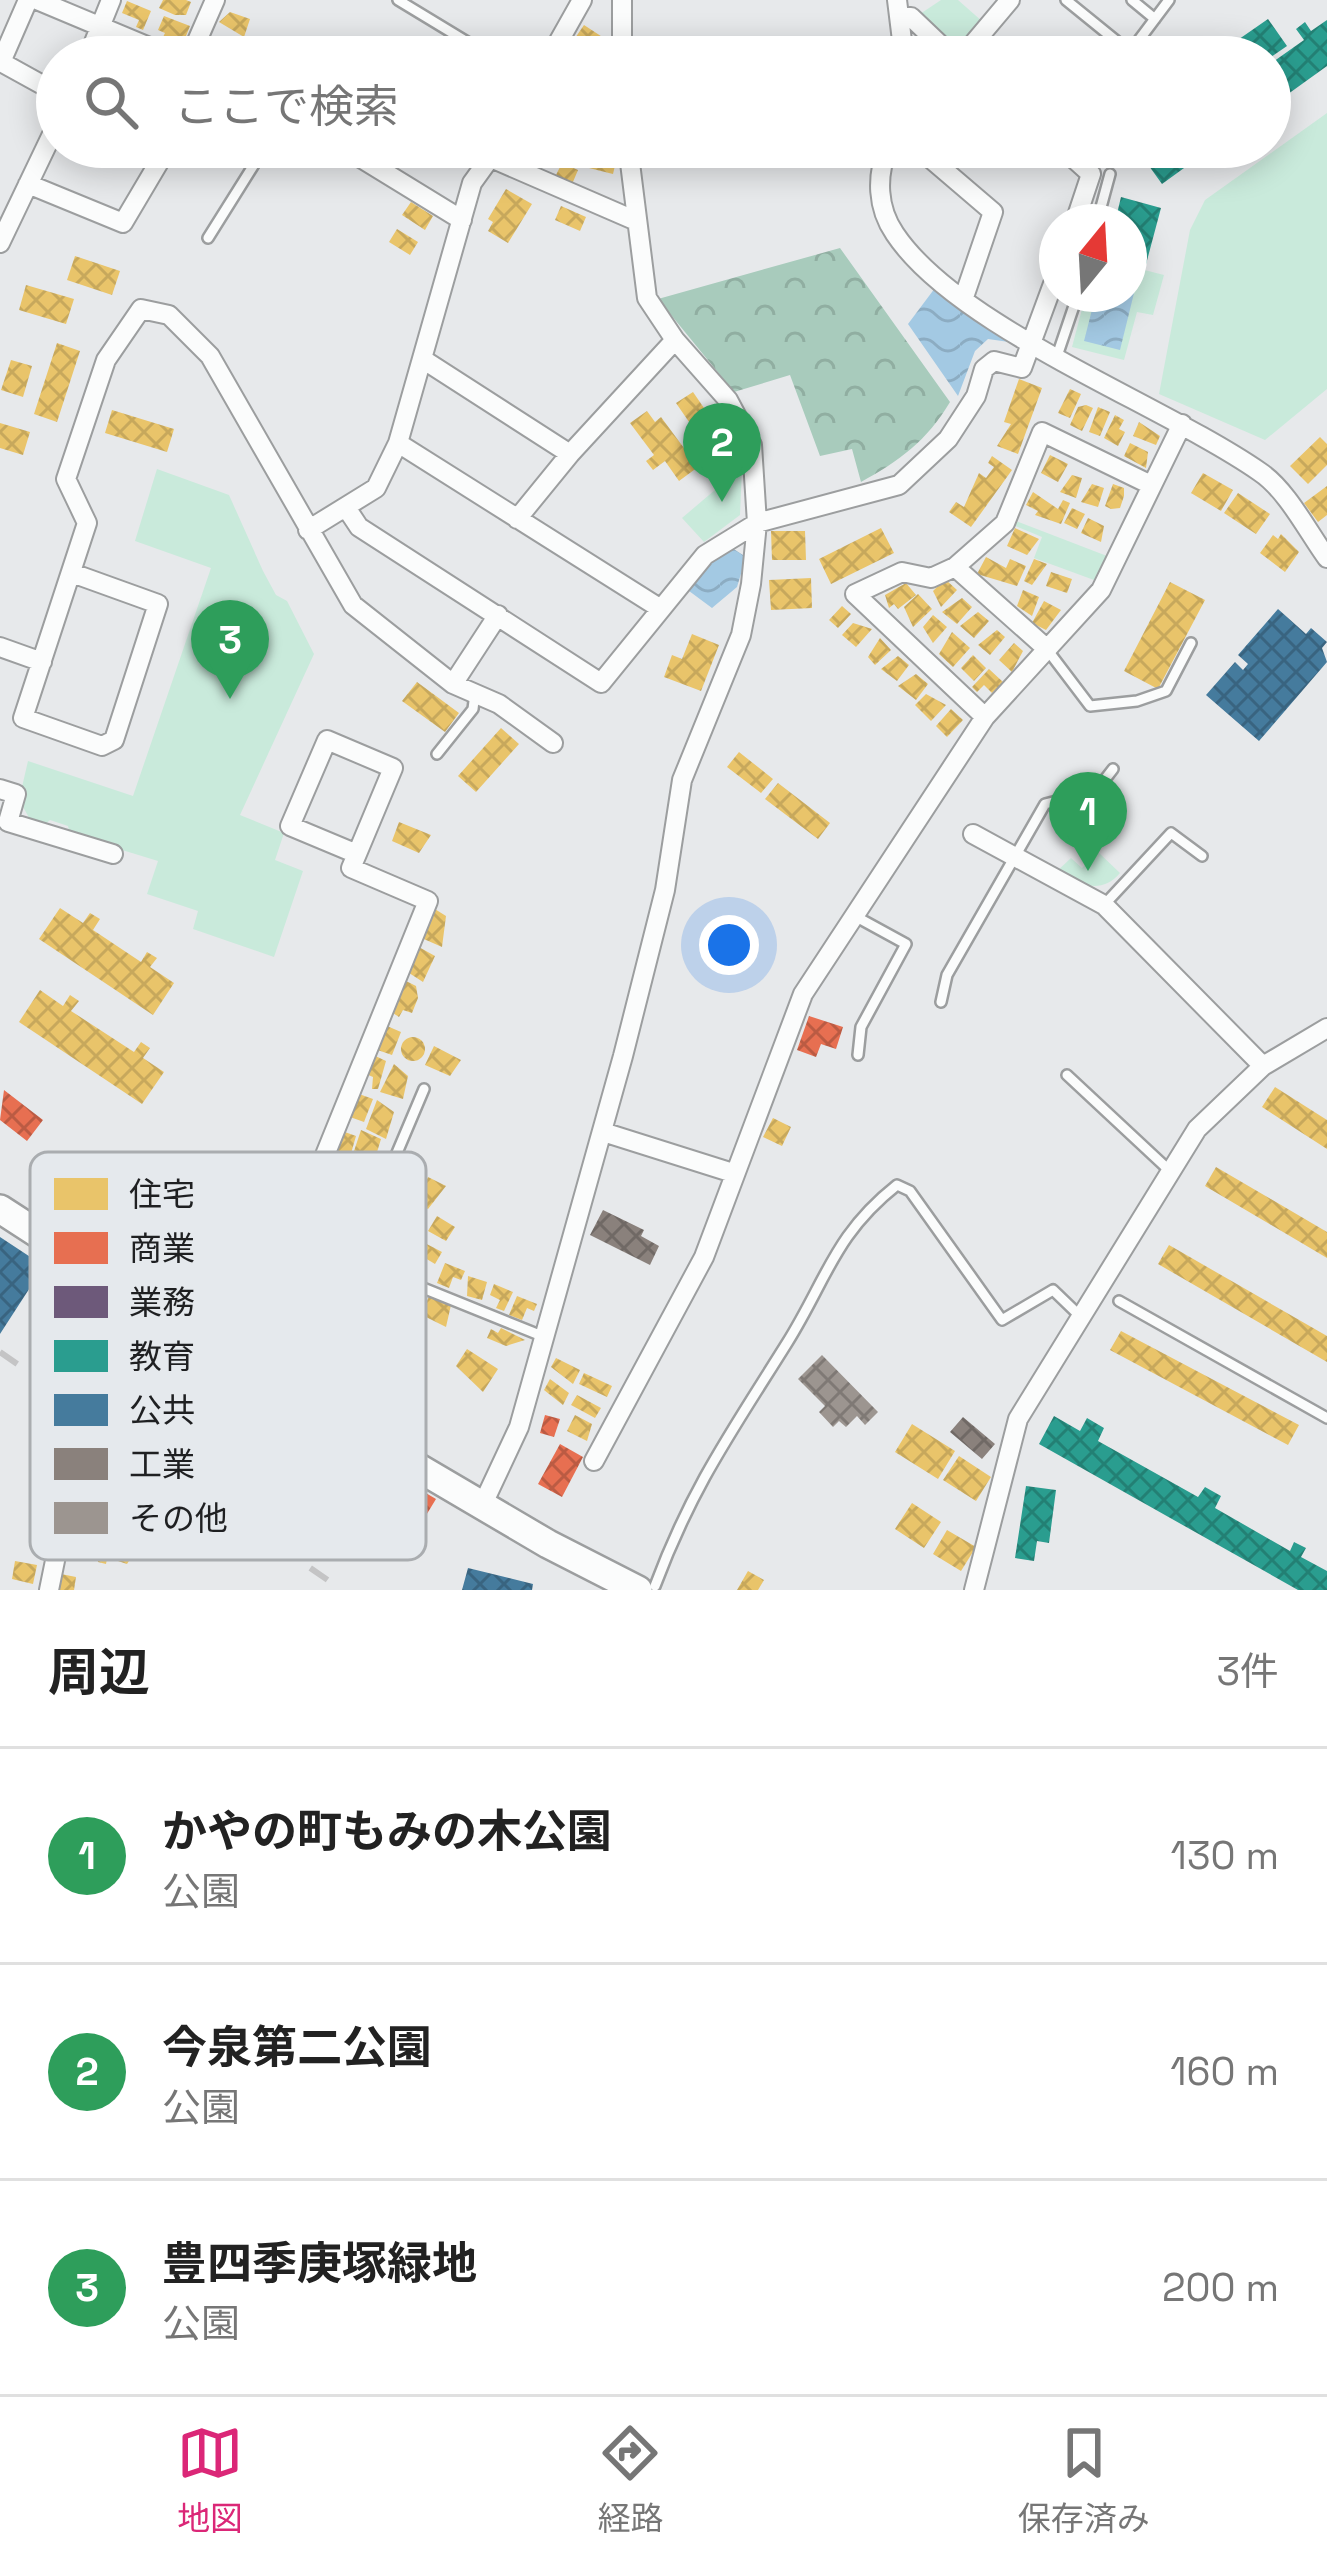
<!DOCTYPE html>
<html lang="ja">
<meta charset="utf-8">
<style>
body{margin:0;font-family:"Space Grotesk","Noto Sans JP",sans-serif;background:#f2f2f2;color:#222}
.compass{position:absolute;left:1039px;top:204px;width:108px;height:108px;border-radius:50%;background:#fff;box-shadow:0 6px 30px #0003;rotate:18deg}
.you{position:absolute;left:729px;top:945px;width:42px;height:42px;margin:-30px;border:9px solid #fff;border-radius:50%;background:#1a73e8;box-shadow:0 0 0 18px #1a73e833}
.badge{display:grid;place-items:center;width:78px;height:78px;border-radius:50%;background:#db2777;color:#fff;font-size:39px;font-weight:700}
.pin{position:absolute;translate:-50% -99px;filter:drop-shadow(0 3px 6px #0008)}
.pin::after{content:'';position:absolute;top:63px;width:42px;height:36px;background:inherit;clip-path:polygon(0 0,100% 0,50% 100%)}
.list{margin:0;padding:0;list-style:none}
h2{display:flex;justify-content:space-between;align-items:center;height:156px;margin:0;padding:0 48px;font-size:51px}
h2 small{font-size:39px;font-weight:400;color:#767676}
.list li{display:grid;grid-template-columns:78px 1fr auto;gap:36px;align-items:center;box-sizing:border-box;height:216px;padding:0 48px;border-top:3px solid #e0e0e0}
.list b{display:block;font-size:45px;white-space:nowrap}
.list p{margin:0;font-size:39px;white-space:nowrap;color:#767676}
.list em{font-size:39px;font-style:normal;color:#767676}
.icon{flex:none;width:66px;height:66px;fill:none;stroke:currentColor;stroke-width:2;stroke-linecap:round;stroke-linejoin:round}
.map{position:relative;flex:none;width:1327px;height:1590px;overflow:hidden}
.search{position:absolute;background:#fff;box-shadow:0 6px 30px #0003;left:36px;right:36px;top:36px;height:132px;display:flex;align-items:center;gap:30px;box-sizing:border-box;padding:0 42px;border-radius:66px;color:#767676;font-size:45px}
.sheet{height:804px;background:#fff}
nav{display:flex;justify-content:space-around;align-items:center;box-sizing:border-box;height:168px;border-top:3px solid #e0e0e0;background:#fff;font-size:33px;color:#767676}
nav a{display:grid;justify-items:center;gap:6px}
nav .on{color:#db2777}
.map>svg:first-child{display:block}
.green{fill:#c9eadb}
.forest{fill:url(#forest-crowns)}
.water{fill:url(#water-waves)}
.homes{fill:url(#homes-cross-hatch)}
.shops{fill:url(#shops-cross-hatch)}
.schools{fill:url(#schools-cross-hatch)}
.public{fill:url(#public-cross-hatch)}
.industry{fill:url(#industry-cross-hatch)}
.building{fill:url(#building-cross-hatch)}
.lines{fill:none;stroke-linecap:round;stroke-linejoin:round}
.lane-casing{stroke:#9c9e9f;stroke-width:14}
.street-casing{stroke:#9c9e9f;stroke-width:22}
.secondary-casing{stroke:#9c9e9f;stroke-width:32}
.lane{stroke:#fbfcfc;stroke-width:9}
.street{stroke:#fbfcfc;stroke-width:18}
.secondary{stroke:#fbfcfc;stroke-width:27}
.rail{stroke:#c4c4c5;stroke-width:6;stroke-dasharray:21 21;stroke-linecap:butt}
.key{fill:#e5e9ed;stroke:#aaadb0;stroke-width:3}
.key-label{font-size:33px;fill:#1f2022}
</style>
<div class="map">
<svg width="1327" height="1590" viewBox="0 0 1327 1590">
<defs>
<pattern id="forest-crowns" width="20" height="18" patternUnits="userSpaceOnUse" patternTransform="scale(3)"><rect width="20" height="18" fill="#a8cbbc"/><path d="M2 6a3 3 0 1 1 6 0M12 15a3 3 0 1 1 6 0" fill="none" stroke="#90aea1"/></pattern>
<pattern id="water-waves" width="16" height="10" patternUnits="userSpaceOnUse" patternTransform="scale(3)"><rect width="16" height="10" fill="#a3c9e3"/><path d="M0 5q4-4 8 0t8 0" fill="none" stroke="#8cacc2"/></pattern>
<pattern id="homes-cross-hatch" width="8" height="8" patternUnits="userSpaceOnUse" patternTransform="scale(3)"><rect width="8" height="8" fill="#e9c46a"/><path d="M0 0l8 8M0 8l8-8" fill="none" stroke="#c7a85c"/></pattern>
<pattern id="shops-cross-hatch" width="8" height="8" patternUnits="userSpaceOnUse" patternTransform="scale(3)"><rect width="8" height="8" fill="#e76f51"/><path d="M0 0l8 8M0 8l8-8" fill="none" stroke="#bb5b43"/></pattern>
<pattern id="schools-cross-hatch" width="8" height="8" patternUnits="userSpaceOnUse" patternTransform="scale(3)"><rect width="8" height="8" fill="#2a9d8f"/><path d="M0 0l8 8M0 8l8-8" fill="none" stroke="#238074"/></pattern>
<pattern id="public-cross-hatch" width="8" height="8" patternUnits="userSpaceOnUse" patternTransform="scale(3)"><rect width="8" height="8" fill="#457b9d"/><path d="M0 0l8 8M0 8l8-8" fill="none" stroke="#396480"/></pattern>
<pattern id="industry-cross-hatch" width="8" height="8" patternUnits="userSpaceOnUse" patternTransform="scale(3)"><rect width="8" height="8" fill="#8a817c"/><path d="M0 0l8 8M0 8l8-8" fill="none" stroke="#706965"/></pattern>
<pattern id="building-cross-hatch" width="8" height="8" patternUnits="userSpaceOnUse" patternTransform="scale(3)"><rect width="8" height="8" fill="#9c9590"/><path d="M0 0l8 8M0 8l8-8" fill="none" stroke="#7f7975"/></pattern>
</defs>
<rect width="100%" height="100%" fill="#e7e9eb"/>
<path class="green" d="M941 0H958L983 22 964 47H949L917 16Z
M1327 113V389L1265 440 1159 394 1190 230 1205 200Z
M1129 266 1164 275 1153 315 1137 312 1124 360 1072 347 1086 294H1129Z
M742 467 740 515 704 542 682 518Z
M157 469 229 495 263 571 276 595 287 601 314 654 240 815 284 833 275 860 303 871 274 957 193 929 198 911 147 894 158 861 70 834 68 826 50 820 44 825 31 821 19 800 28 761 133 796 211 568 135 541Z
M1016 521 1107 556 1094 580 1034 558 1042 537 1013 525Z
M1098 852 1120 873C1101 896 1078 883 1054 874L1071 858 1082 868Z"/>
<path class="forest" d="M840 248 950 402C927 441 899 461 861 482L852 449 820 456 790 375 734 392 658 299Z"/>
<path class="water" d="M1129 279 1137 281 1120 350 1084 341 1096 294H1129Z
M935 288 1009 342 988 339 975 351 958 396 908 324Z
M729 546 746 557 737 587 712 608 685 588Z"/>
<path class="homes" d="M163 0H186L191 2 186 15H175L159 8Z
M127 1 151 11 143 30 136 27 139 20 122 13Z
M230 12 250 19 244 37 219 22Z
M164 16 190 26 182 46 162 39 165 33 158 30Z
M584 25 610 42 600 57H585L569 47Z
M209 41 238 46 234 57 204 56Z
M510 147H537L526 168 505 157Z
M577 147 619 149 613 174 573 164Z
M562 163 578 170 570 189 553 181Z
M506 189 532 204 508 243 488 231 493 222 488 219Z
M411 202 433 216 425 230 402 215Z
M561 206 586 217 580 231 555 220Z
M397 229 418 242 410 255 389 242Z
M75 256 120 271 112 295 67 280Z
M26 285 74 299 66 324 19 310Z
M57 343 80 351 57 422 34 414Z
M11 360 32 366 23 397 1 390Z
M1019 379 1042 388 1018 454 997 446 1011 424 1004 422Z
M1070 389 1081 394 1070 418 1058 413Z
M693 392 715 424 698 435 676 403Z
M1086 405 1093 408 1082 431 1070 425 1078 407Z
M1098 407 1110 412 1100 436 1089 432Z
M112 410 174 429 167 452 105 433Z
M647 411 655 422 661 417 698 467 679 481 665 461 653 470 646 461 654 455 630 423Z
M1115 415 1124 420 1119 429 1125 432 1118 446 1104 438Z
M1139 422 1160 436 1156 445 1133 436Z
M0 423 30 432 23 455 0 448Z
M1320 437 1327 444V465L1308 484 1290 466Z
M1130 443 1148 452 1146 468 1124 456Z
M1050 455 1068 464 1058 482 1041 473Z
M992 456 1012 470 971 527 949 512 956 502 964 507 979 473 986 478 994 467 988 463Z
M1203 473 1233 490 1221 511 1191 493Z
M1072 475 1082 478 1076 498 1060 492Z
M1092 484 1104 488 1098 507 1081 502Z
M1113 484 1124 488V496L1120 508 1111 509 1105 506Z
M1327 486V515L1318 522 1304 503Z
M1033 492 1058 509 1063 500 1070 503 1061 524 1035 515 1038 511 1026 505Z
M1238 493 1270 514 1256 534 1224 513Z
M1072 508 1085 514 1077 529 1064 523Z
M1088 518 1104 526 1101 542 1081 533Z
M881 528 894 553 831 584 819 559Z
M1015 528 1039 539 1027 555 1007 546Z
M771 531H805L806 560H772Z
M1281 534 1299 552 1285 572 1260 553 1273 535 1278 539Z
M986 557 1006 568 1010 559 1026 566 1017 586 977 574Z
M1034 559 1047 564 1032 585 1024 581Z
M1051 572 1072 579 1067 593 1046 586Z
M811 578 812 608 771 610 769 580Z
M945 579 957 590 941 607 933 591Z
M1170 582 1205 600 1158 689 1124 671Z
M906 583 916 595 898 609 894 604 889 608 885 595Z
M1023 590 1039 597 1032 616 1017 606Z
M918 594 932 609 913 627 904 607Z
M962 598 972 607 957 624 942 612Z
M1044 601 1061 610 1046 630 1032 623Z
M842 606 851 614 838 628 829 620Z
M978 612 989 621 974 638 960 626Z
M933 615 947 627 933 643 923 627Z
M853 623 872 629 856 647 842 635Z
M997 630 1005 637 990 655 978 645Z
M952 632 970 648 953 667 939 654Z
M692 634 719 645 701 691 664 677 672 655 682 659Z
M880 638 891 650 875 665 868 657Z
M1014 643 1023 651 1012 672 999 660Z
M973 655 986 668 974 681 961 668Z
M898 656 909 665 897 681 881 669Z
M989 669 1003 682 992 693 984 685 977 692 972 687Z
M916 674 928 684 916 700 898 686Z
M417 682 459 713 445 732 402 701Z
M926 694 946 705 931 721 915 705Z
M951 709 963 720 947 737 936 726Z
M501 728 519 744 476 792 458 776Z
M739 752 773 779 761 793 727 767Z
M778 783 830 823 818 839 765 799Z
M399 822 431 835 419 853 392 841Z
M430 906 446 916 442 947 417 936Z
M60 908 83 923 90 913 100 919 93 930 141 962 147 952 157 958 150 967 174 983 153 1015 39 939Z
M417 946 435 956 423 982 406 971Z
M400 978 416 986 418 998 412 1013 403 1010 399 1017 390 1011Z
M40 990 63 1006 70 995 79 1001 71 1011 134 1052 141 1042 150 1048 143 1058 164 1072 142 1104 19 1022Z
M380 1023 401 1032 392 1055 369 1047Z
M401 1049a12 12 0 1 1 24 0a12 12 0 1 1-24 0Z
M434 1046 461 1060 450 1076 425 1065Z
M367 1052 386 1061 378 1089H372L373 1077 359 1071Z
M394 1064 408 1076 403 1099 380 1092Z
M1275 1087 1327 1120V1149L1262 1107Z
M359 1094 373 1099 364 1122 350 1117Z
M377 1100 394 1112 386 1139 366 1129Z
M773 1118 791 1127 782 1146 763 1137Z
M361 1130 381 1139 374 1162 353 1154Z
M342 1131 356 1136 350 1157 335 1152Z
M1216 1167 1327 1232V1258L1205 1186Z
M428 1177 446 1186 428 1209 416 1202Z
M437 1216 455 1227 446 1241 428 1231Z
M421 1241 442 1252 435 1264 425 1258 419 1267 409 1261Z
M1169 1245 1327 1336V1362L1158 1264Z
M445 1263 465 1271 461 1280 453 1277 449 1288 437 1283Z
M468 1276 487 1282 482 1300 467 1296Z
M494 1284 513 1292 504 1311 496 1308 500 1300 490 1295Z
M431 1293 451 1305 446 1327 420 1314Z
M517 1296 537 1304 534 1311 527 1308 522 1320 509 1315Z
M501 1328 525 1340 506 1346 487 1338 491 1329 498 1333Z
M1121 1331 1299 1425 1288 1445 1110 1350Z
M467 1349 498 1369 483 1392 456 1366Z
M556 1358 580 1370 573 1384 551 1367Z
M584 1373 612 1386 607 1397 579 1384Z
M550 1379 569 1393 563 1405 544 1390Z
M577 1395 601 1408 595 1418 571 1405Z
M575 1415 592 1424 587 1441 567 1431Z
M912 1424 955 1451 938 1479 895 1452Z
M959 1456 991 1477 976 1501 943 1480Z
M912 1503 941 1522 924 1548 895 1529Z
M947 1530 976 1547 961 1571 933 1554Z
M96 1540 110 1543 106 1564 98 1562Z
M126 1541 140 1544 127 1564 118 1561Z
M15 1561 37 1565 33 1584 12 1579Z
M748 1571 764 1580 758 1590H737Z
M61 1574 76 1577 74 1590H58Z"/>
<path class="shops" d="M809 1016 843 1027 836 1049 821 1044 816 1057 797 1050Z
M4 1090 43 1120 27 1141 0 1120Z
M545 1415 560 1419 554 1437 540 1433Z
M560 1444 583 1457 562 1497 538 1484Z
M402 1479 436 1499 402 1555 372 1529Z"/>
<path class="schools" d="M1268 19 1287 46 1271 57H1222L1219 53Z
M1327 20V66L1270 107V64L1304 40 1296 29 1305 22 1311 31Z
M1161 147H1213L1162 184 1144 159Z
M1121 197 1161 208 1145 268 1129 264V222H1115Z
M1054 1416 1080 1431 1087 1418 1104 1428 1098 1441 1198 1497 1205 1487 1221 1496 1215 1508 1290 1551 1294 1542 1306 1548 1301 1557 1327 1571V1590H1298L1039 1444Z
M1026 1486 1056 1490 1049 1543 1037 1541 1034 1561 1015 1558Z"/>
<path class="public" d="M1278 609 1306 634 1311 628 1327 642 1322 648 1327 662 1259 741 1206 695 1235 662 1243 670 1248 664 1238 655Z
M0 1237 44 1266 0 1334Z
M468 1568 533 1584 532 1590H462Z"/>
<path class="industry" d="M603 1210 644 1230 641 1236 659 1246 650 1265 590 1235Z
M963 1417 995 1444 982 1459 950 1432Z"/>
<path class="building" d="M822 1355 878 1412 865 1425 857 1416 846 1427 839 1421 833 1427 819 1412 825 1406 798 1379Z"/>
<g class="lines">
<defs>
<path id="lane" d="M398 0 492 57
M1066 0 1130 52 1169 0
M1132 0 1155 19
M1097 222 1110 174
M208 238 265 147
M1057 356 1078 294
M1046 648 1090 706 1137 701 1166 691 1191 643
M437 754 473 709 475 693
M1104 905 1171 833 1202 856
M853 915 906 944 861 1027 858 1055
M941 1002 947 975 1045 804 1096 791 1113 769
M1067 1075 1171 1172
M359 1247 353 1230 391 1167 424 1089
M339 1287 359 1247 423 1288 542 1336
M1119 1301 1327 1418
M655 1586C692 1487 732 1431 787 1343 827 1279 834 1235 897 1185L910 1191 1002 1320 1053 1290 1081 1317"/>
<path id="street" d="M28 0 1 62 57 93
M37 0 173 57
M897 0 904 57
M901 17H911L953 57
M88 57 111 0
M190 57 215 0
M550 57 582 0
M622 57V0
M962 57 1010 0
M343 147 462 220
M888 147C876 176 877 208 895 234 958 328 1162 404 1260 472 1287 490 1308 532 1327 558
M917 147 993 212 964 297
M1061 147 1091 174 1075 222
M491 158 634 220
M28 184 123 223 168 147
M0 243 57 124
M424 360 570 454 517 519
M398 443 661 609
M570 454 675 340
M347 509 359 527 601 683 705 555 757 523 899 485 948 439 976 396 984 369 994 361 1022 368 1057 273
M308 530 376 488 398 443 472 183 498 147
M955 567 1046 648
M72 573 158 604 114 740 102 746 23 718 87 523 66 479 106 360 141 309 169 315 210 356 353 605 453 684 499 704 553 743
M0 647 42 662
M453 684 498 615
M985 717 855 594 902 572 931 578 955 567 1005 523 1042 432 1149 484
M0 789 16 794 8 822 113 854
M973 834 1104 905 1263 1066
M603 1132 733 1173
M218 1350 323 1160 428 901 351 868 357 854 393 768 327 740 290 826 357 854
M594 1461 704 1257 803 994 985 717 1101 590 1182 424
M482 1506 519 1427 623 1056 665 890 682 780 741 635 751 584 757 523 752 445 728 400 675 340 647 298 628 147
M49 1590 66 1507 116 1518
M974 1590 1018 1419 1197 1129 1263 1066 1327 1028"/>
<path id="secondary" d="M0 1209 218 1350 548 1544 638 1590"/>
</defs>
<use href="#lane" class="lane-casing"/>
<use href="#street" class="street-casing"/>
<use href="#secondary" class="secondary-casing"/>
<use href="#lane" class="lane"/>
<use href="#street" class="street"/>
<use href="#secondary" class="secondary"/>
<path class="rail" d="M0 1352 342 1590"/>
</g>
<rect x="30" y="1152" width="396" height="408" rx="18" class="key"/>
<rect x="54" y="1178" width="54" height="32" fill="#e9c46a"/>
<rect x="54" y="1232" width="54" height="32" fill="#e76f51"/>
<rect x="54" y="1286" width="54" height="32" fill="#6d597a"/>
<rect x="54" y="1340" width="54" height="32" fill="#2a9d8f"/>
<rect x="54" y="1394" width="54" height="32" fill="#457b9d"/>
<rect x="54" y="1448" width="54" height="32" fill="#8a817c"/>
<rect x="54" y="1502" width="54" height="32" fill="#9c9590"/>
<g class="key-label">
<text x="129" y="1206">住宅</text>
<text x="129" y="1260">商業</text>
<text x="129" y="1314">業務</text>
<text x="129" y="1368">教育</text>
<text x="129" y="1422">公共</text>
<text x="129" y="1476">工業</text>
<text x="129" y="1530">その他</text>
</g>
</svg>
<svg class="compass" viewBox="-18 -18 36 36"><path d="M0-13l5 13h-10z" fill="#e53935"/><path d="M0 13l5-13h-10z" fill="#767676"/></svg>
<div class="you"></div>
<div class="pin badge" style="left:1088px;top:871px;background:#2e9e5b">1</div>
<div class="pin badge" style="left:722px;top:502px;background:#2e9e5b">2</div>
<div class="pin badge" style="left:230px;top:699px;background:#2e9e5b">3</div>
<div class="search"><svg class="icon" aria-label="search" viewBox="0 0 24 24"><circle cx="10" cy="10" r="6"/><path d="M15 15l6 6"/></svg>ここで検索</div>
</div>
<section class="sheet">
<h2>周辺<small>3件</small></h2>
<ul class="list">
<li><span class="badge" style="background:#2e9e5b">1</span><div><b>かやの町もみの木公園</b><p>公園</p></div><em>130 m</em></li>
<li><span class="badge" style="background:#2e9e5b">2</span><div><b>今泉第二公園</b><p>公園</p></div><em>160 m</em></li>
<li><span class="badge" style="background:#2e9e5b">3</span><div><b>豊四季庚塚緑地</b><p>公園</p></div><em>200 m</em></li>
</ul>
</section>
<nav>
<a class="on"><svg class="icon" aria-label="map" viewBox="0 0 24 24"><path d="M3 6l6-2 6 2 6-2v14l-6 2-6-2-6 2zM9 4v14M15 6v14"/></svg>地図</a>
<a><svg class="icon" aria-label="directions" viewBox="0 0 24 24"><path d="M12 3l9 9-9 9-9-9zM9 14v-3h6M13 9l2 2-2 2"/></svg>経路</a>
<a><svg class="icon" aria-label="saved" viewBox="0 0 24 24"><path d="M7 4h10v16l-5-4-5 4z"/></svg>保存済み</a>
</nav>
